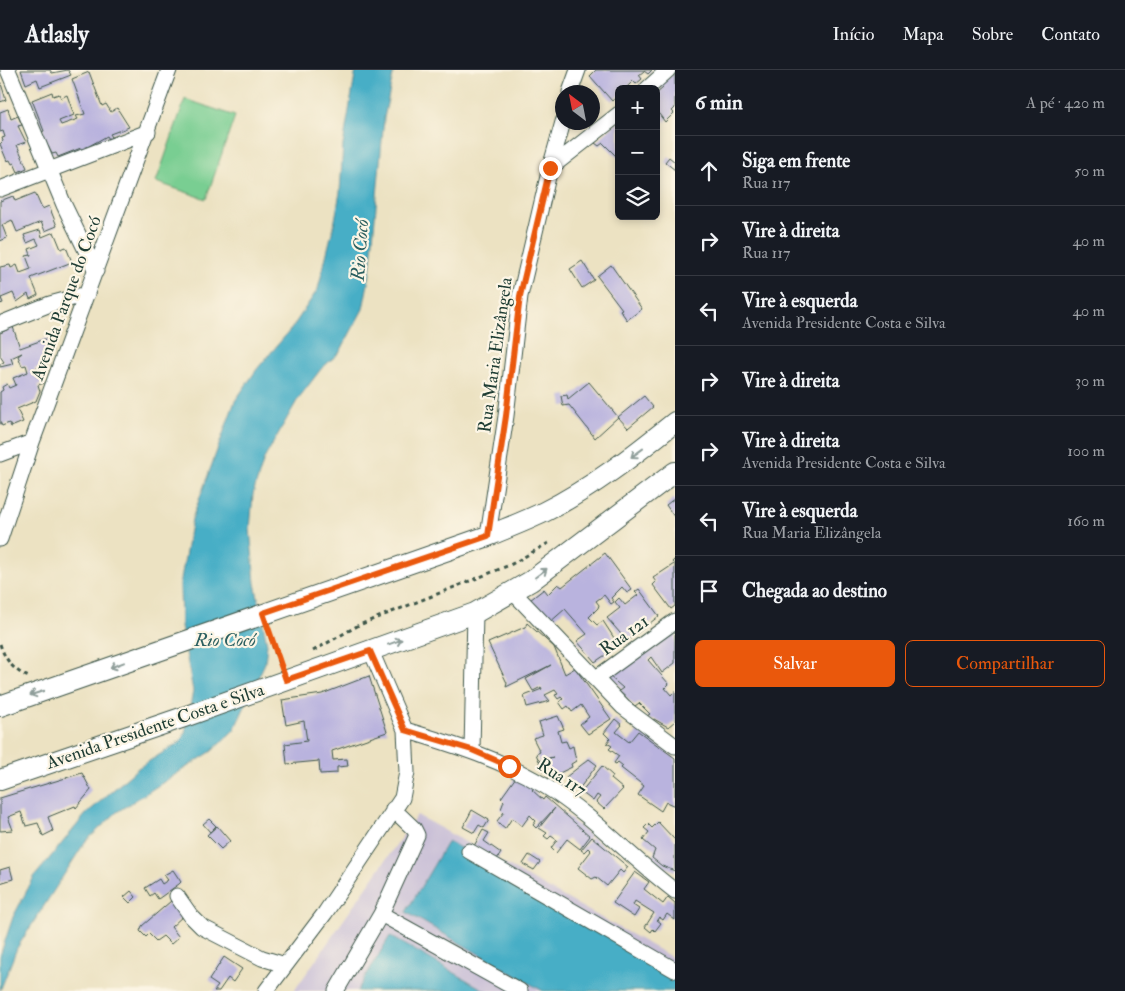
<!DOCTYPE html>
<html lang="pt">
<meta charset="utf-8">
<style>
body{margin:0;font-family:"IM FELL Double Pica",serif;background:#20242c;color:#f1f3f6}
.controls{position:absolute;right:15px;top:15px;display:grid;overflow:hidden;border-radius:8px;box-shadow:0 2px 8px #0003}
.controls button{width:45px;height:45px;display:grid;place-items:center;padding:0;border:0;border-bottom:1px solid #363941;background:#171b24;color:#f1f3f6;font:25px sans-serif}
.compass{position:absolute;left:555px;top:15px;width:45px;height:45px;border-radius:50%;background:#171b24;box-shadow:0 2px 8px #0003;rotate:328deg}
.stop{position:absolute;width:15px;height:15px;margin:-11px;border:4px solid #ea580c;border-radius:50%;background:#fff}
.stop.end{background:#ea580c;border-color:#fff;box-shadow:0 1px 5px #0008}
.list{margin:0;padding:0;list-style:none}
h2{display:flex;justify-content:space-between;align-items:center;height:65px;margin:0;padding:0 20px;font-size:21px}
h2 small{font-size:16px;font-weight:400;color:#9ea1a6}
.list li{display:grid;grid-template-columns:32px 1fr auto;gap:15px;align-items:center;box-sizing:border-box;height:70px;padding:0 20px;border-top:1px solid #363941}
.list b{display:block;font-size:19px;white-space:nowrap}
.list p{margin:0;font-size:16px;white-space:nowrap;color:#9ea1a6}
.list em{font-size:16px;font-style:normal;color:#9ea1a6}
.actions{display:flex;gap:10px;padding:15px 20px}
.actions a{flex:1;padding:11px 0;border:1px solid #ea580c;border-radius:8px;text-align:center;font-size:18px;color:#ea580c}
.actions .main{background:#ea580c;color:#fff}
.icon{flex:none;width:28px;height:28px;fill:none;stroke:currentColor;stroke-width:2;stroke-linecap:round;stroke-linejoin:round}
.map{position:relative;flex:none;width:675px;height:921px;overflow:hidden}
header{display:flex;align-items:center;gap:30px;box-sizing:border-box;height:70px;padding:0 25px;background:#171b24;border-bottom:1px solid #363941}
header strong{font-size:24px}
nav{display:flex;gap:28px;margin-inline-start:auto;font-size:18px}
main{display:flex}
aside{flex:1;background:#171b24}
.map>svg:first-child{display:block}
.industrial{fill:#c9bfd7}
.green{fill:#79ce92;stroke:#4c8663}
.water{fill:#47aec6;stroke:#33767d}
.building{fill:#b9b3de}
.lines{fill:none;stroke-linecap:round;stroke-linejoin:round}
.minor-casing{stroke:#3e5649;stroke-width:17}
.major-casing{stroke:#3e5649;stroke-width:22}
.path{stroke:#3e5649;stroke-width:3;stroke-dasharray:4 4;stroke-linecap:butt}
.minor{stroke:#fff;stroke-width:15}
.major{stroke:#fff;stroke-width:20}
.oneway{stroke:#8f9e9a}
.route{stroke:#ea580c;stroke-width:6}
.labels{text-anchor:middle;stroke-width:4.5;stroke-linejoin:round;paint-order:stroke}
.street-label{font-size:18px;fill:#1f3d34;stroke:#fcf5e5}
.water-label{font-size:19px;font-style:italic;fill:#2b5f60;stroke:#fcf5e5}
</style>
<header>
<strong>Atlasly</strong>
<nav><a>Início</a><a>Mapa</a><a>Sobre</a><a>Contato</a></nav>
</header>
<main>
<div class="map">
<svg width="675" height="921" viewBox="0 0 675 921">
<rect width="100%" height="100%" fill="#fcf5e5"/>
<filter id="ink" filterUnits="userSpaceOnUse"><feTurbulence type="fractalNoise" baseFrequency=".02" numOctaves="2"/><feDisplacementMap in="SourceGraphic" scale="10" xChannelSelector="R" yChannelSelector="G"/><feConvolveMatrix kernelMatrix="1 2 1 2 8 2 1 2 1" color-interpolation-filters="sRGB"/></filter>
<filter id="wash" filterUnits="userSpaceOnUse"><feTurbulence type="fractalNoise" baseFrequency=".0096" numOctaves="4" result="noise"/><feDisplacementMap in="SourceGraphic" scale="20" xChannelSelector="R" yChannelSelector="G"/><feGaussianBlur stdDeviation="1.12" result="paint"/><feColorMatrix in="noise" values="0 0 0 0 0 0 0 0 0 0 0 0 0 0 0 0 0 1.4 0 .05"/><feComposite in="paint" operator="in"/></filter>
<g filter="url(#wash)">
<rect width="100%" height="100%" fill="#ece2c2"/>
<path class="industrial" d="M417 745 675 889V921H294Z"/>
<path class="green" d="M185 29 235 46 206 129 156 112Z"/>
<path class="water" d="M356 0H394L384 48 370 203 363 239 340 282 321 299 298 329 264 389 253 424 250 459 255 513 267 574 265 593 234 660 212 681 117 742 85 772 17 878 0 921V886L13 847 34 807 86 744 138 698 180 672 185 663 193 621 181 556 180 514 192 449 235 331 257 299 292 258 318 219 335 150 340 122 343 75Z
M448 771 675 902V921H543L406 842Z
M390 866 486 921H357Z"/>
<g id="blocks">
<path class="building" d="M21 0H50L52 3 68 0 71 5 40 17 37 9 26 14Z
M596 0H652L648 4 644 1 639 5 642 9 636 14 633 11 625 19H619V25L612 31 590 6Z
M89 2 102 36 106 34 111 42 117 38 129 57 110 64 112 67 109 69 107 66 82 80 81 78 58 87 56 83 52 84 48 76 46 77 41 62 44 61 32 30 52 22 53 26 59 24 61 28 67 25 74 45 59 51 61 55 78 49 76 46 85 44 72 9Z
M675 3V38L672 41 674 43 665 52 656 40V24L663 18 659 14Z
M0 10 6 30 0 32Z
M8 39 11 49 18 46 22 55 18 56 26 72 17 75 27 98 18 102 14 93 12 94 10 90 7 91 0 74 3 71 2 68 5 67 3 61 0 62V42Z
M619 51V89L603 73 599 76 595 73Z
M669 87 675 92V100L665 92Z
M35 123 42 139 49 136 57 156 45 161 41 152 17 162 12 150 2 155 7 168 0 171V131L13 126 15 131Z
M40 160 42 167 54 162 61 179 66 177 72 192 31 208 38 225 30 229 28 224 17 232 13 223 1 228 3 233 0 234V197L10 195 11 198 17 195 20 203 31 199 26 186 31 185 29 179 39 175 36 169 27 173 24 165Z
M582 191 594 210 582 218 570 199Z
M611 195 642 239 627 250 620 240 622 239 597 206Z
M13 257 20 278 48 268 53 281 49 283 51 288 47 289V295L34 299 37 307 41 306 44 313 38 315 40 321 36 331 17 339 23 352 11 357 9 353 2 356 0 352V322L3 320 2 317 7 314 9 318 16 315 13 308 28 302 26 295 22 296 18 286 22 283 11 288 13 294 0 297V294L4 292 0 286V263Z
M589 312 618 347 595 368 569 335 563 336 561 326 567 325 568 329Z
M644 326 653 337 628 358 618 347Z
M675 428V448L666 435Z
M605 483 632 520 627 523 622 517 611 528 614 532 611 534 604 525 596 531 599 535 598 538 589 547 597 555 603 551 616 571 614 573 617 577 595 592 577 571 587 564 565 539 549 553 530 530 544 519 548 524 558 514 562 517Z
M675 489V536L671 539 653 515 656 512 653 508 674 494 672 492Z
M639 519 659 546 627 571 607 548 620 538 615 532 619 528 625 535 638 525 635 522Z
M527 553 554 577 565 604 575 598 611 649 588 664 580 654 589 647 581 635 572 642 568 636 564 639 559 632 563 629 561 627 558 629 555 625 558 624 555 620 545 625 550 631 527 637 524 626 542 619 541 617 533 621 526 609 551 595 506 617 507 613 488 573 525 557Z
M675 553V593L662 603 651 587 648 590 669 614 665 618 671 625 675 621V651L668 657 654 649 651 651 647 646 650 644 639 633 635 636 619 621 623 618 609 606Z
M369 606 387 662 332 681 333 690 347 689 348 696 337 697V703L320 704 319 691 287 694 285 674 307 671 304 651 286 655 282 630 322 624Z
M558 646 564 659 558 661 561 672 566 671 569 678 573 676 576 691 571 694 572 697 549 708 546 701 543 702 539 692 553 687 539 691 536 684 540 682 533 668 543 665 539 652Z
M615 649 622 655 616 662 629 672 638 661 675 688V736L666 732 661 741 638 725 644 716 621 698 623 696 618 692 616 694 614 693 619 686 609 679 612 676 607 673 610 669 604 663Z
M589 689 597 695 579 719 566 707Z
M602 696 613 706 611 709 623 719 604 739 596 732 600 727 597 725 593 731 581 722Z
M82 703 91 720 76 738 75 736 48 747 53 761 43 766 38 753 26 756 21 742 8 747 13 760 0 761V728Z
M516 707 535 717 532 720 543 730 545 727 590 766 580 779 567 769 556 783 551 778 557 770 551 766 548 769 544 766 547 763 539 758 555 738 536 758 533 755 536 751 530 745 522 756 512 748 505 759 500 755 497 751 504 742 501 739 504 731 501 728Z
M472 740 489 750 484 758 479 755 474 763 463 757Z
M209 749 216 756 210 762 203 754Z
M658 752 675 770V801L662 796 652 788 655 780 643 770 649 762 644 758 648 754 652 758Z
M217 756 230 771 221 779 207 765Z
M483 760 489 763 484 771 501 783 497 789 474 776Z
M592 767 628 797 623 803 620 800 607 816 596 807 592 809 578 798 591 781 588 778 584 782 581 780Z
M529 785 540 792 534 800 523 794Z
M10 797 13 809 0 813V800Z
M173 800 181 812 179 814 158 829 154 823 150 826 145 818 159 809 162 814 168 810 164 805Z
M635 802 649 812 644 819 654 827 663 834 668 827 675 833V850L667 844 663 850 659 847 657 850 661 853 655 861 653 859 651 862 645 857 654 843 635 831 633 835 639 839 634 847 613 833Z
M131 821 136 827 130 833 124 827Z
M171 831 184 845 171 857 179 867 171 874 163 866 156 871 149 864 146 867 140 861 142 856Z
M224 887 242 899 233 912 228 908 219 921H214L218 916 209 910Z"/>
</g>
</g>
<g filter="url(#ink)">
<use href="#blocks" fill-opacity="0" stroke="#3e5649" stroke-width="1"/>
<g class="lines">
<defs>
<path id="minor" d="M8 0 64 135 96 201
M647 19 668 0
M570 22 578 0
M550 98 619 44
M0 119 148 62
M0 254 50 234 87 224
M0 384 32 372
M488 466 506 346 520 226 550 98 563 52
M0 469 32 372 169 0
M513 522 623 637 675 676
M371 581 405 660C455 675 500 689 545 716 593 745 631 788 675 821
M595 609 675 551
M472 680 475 543
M469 781 675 900
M177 826 191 846 202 857 262 888 285 895
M381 844 520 921
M266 921 325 843 402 728 407 702 405 660
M336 921 381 844 417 765 414 759 393 739"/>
<path id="major" d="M0 636 488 466C507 458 526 451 544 442 592 418 634 385 675 352
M0 710 184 647 475 543 531 511 675 402"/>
</defs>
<use href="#minor" class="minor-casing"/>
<use href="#major" class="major-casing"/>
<path class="path" d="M268 559 280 596
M0 574C5 590 14 601 29 607
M313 581 359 555 510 495 552 471"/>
<use href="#minor" class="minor"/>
<use href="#major" class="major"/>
</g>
<defs><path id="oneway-shaft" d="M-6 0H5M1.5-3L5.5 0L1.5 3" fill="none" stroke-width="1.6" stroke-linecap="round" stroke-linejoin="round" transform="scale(1.25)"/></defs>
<g class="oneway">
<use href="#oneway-shaft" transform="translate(637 383) rotate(144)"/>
<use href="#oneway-shaft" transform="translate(541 503) rotate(-37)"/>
<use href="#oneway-shaft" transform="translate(395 572) rotate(-20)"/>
<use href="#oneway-shaft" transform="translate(117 595) rotate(159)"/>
<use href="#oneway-shaft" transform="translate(37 623) rotate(162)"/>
</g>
</g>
<g class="lines" filter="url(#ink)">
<path class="route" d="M509 696 472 680 405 660 370 581 286 610 263 543 488 466 506 346 520 226 550 98"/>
</g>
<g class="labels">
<g class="street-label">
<text transform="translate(66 228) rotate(-70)" y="6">Avenida Parque do Cocó</text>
<text transform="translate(495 285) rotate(-82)" y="6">Rua Maria Elizângela</text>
<text transform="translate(624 565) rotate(-36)" y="6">Rua 121</text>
<text transform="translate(155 656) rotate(-19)" y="6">Avenida Presidente Costa e Silva</text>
<text transform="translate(562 707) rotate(33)" y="6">Rua 117</text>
</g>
<g class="water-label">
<text transform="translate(359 180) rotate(-86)" y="7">Rio Cocó</text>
<text x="225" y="576">Rio Cocó</text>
</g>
</g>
</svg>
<div class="controls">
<button>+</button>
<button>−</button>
<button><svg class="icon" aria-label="layers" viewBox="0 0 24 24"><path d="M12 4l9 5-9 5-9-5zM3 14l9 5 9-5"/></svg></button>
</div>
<svg class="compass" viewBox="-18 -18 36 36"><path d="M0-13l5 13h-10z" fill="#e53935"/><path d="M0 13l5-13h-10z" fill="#9ea1a6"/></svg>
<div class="stop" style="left:509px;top:696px"></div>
<div class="stop end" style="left:550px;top:98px"></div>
</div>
<aside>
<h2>6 min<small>A pé · 420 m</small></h2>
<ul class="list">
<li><svg class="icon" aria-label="ahead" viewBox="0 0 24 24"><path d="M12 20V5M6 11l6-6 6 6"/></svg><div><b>Siga em frente</b><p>Rua 117</p></div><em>50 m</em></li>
<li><svg class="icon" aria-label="right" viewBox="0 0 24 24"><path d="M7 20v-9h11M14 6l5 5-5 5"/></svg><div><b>Vire à direita</b><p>Rua 117</p></div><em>40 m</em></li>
<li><svg class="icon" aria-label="left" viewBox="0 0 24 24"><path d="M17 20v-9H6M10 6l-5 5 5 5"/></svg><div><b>Vire à esquerda</b><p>Avenida Presidente Costa e Silva</p></div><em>40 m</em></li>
<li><svg class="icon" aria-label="right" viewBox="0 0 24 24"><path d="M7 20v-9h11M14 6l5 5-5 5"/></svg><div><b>Vire à direita</b></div><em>30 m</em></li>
<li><svg class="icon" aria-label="right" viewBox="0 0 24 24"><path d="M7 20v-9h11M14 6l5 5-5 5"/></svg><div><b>Vire à direita</b><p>Avenida Presidente Costa e Silva</p></div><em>100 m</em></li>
<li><svg class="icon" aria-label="left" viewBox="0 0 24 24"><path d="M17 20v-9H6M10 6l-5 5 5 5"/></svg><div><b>Vire à esquerda</b><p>Rua Maria Elizângela</p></div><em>160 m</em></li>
<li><svg class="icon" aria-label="arrive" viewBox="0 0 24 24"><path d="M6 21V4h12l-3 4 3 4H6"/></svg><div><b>Chegada ao destino</b></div></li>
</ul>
<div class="actions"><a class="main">Salvar</a><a>Compartilhar</a></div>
</aside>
</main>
